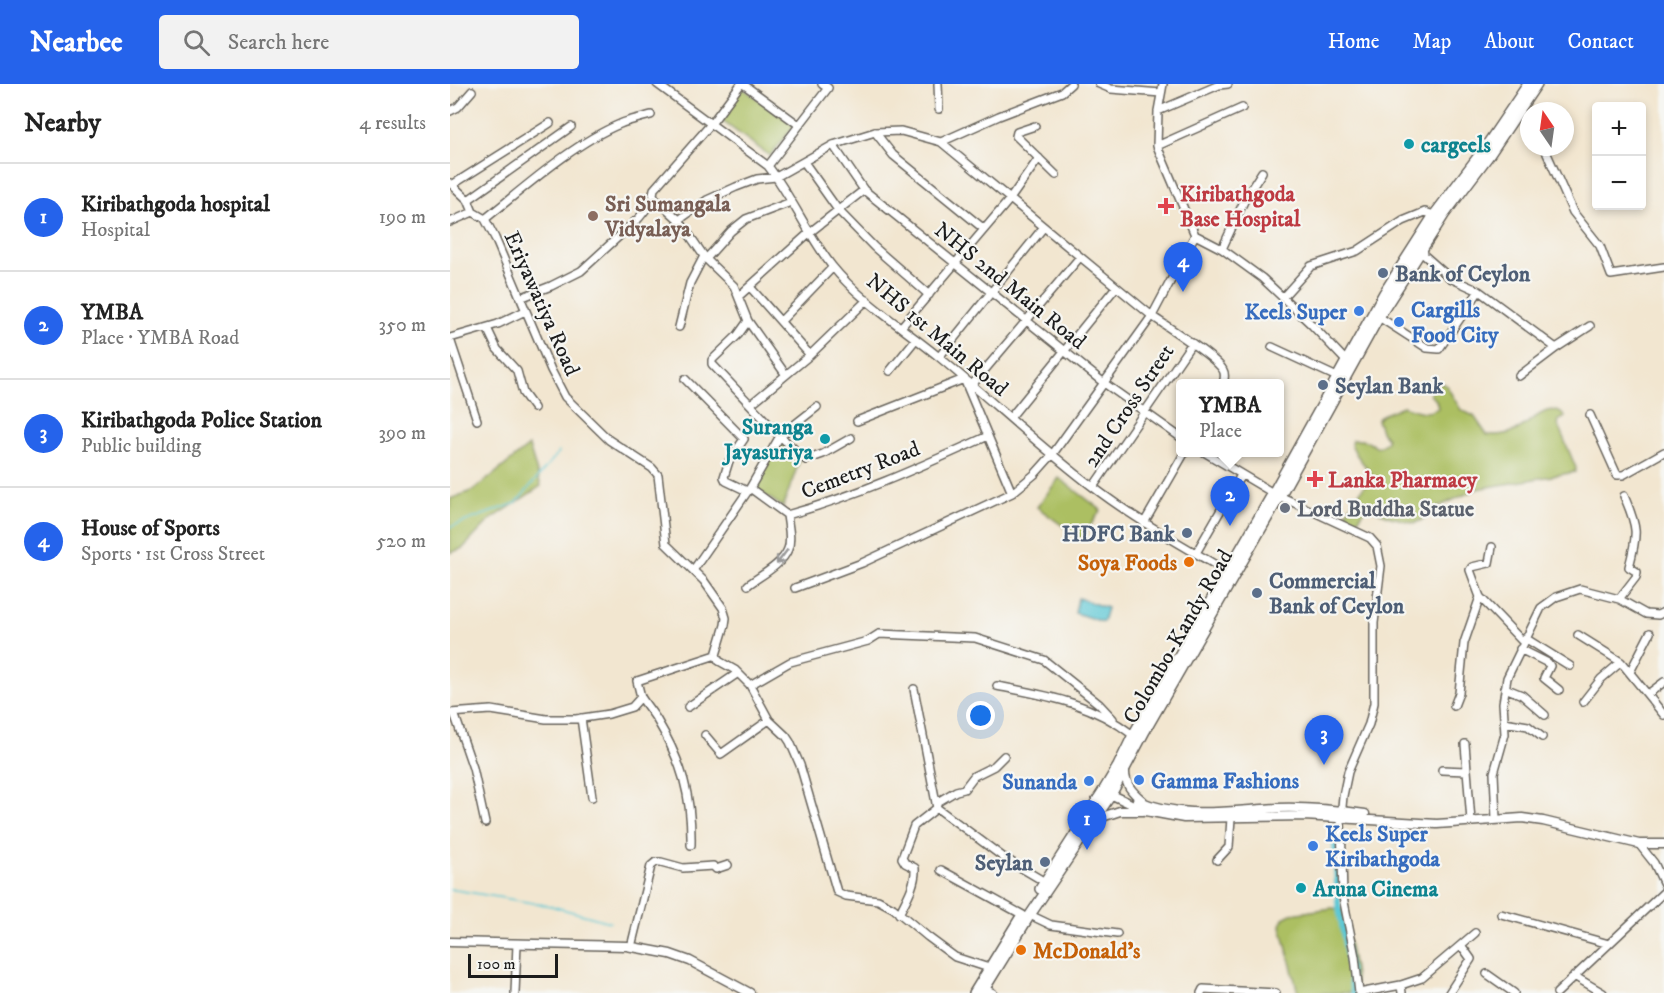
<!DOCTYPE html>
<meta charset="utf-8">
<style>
body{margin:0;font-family:"IM FELL DW Pica",serif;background:#f2f2f2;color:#222}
.controls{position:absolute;right:18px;top:18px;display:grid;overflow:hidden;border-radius:6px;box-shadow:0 3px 9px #0003}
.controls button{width:54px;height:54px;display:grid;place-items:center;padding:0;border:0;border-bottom:2px solid #e0e0e0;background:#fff;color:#222;font:30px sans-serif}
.compass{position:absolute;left:1070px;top:18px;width:54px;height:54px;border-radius:50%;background:#fff;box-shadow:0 3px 9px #0003;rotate:347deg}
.scale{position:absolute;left:18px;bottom:15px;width:90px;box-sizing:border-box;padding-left:6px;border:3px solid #1c1c1c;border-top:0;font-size:16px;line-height:21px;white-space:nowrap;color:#1c1c1c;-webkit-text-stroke:4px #f6f6f2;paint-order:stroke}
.you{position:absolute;left:531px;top:632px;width:21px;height:21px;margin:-15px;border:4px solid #fff;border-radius:50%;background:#1a73e8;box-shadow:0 0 0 9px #1a73e833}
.badge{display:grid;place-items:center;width:39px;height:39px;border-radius:50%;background:#2563eb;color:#fff;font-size:20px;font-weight:700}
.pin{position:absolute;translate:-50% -50px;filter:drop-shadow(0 2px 3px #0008)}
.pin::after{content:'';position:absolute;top:32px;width:21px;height:18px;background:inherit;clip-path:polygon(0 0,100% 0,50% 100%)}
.popup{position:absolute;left:726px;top:295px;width:108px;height:78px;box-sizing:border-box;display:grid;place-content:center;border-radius:6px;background:#fff;filter:drop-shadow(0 2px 4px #0005);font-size:20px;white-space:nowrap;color:#767676}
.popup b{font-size:22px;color:#222}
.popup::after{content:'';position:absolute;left:50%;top:100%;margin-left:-12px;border:12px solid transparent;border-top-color:#fff}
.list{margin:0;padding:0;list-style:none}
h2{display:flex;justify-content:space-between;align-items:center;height:78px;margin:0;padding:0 24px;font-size:26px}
h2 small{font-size:20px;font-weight:400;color:#767676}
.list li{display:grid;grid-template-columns:39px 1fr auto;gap:18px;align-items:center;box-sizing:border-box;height:108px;padding:0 24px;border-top:2px solid #e0e0e0}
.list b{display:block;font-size:22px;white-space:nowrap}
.list p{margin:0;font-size:20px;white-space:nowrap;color:#767676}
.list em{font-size:20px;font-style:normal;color:#767676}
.icon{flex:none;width:33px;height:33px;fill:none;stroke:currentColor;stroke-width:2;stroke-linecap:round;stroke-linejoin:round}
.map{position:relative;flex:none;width:1214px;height:909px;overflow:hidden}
header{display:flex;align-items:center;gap:36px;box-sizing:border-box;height:84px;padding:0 30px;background:#2563eb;color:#fff}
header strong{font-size:28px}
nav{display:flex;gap:33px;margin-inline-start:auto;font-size:21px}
.search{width:420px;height:54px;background:#f2f2f2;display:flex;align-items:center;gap:15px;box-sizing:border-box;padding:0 21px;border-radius:6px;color:#767676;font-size:22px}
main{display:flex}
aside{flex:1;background:#fff}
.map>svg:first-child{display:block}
.green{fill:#acbf62;stroke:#646e3f;stroke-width:1.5}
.water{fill:#5dc8d5;stroke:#3c7278;stroke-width:1.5}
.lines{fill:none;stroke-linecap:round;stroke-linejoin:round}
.stream{stroke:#5dc8d5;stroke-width:1.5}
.canal{stroke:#5dc8d5;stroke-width:6}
.minor-casing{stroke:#67635b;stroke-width:10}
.major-casing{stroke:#67635b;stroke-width:11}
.highway-casing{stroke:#67635b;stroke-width:12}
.minor{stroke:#fff;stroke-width:7}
.major{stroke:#fff;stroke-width:8}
.highway{stroke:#fff;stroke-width:9}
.oneway{stroke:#999}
.culture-dot{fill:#0f9aa8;stroke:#f6f6f2;stroke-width:2}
.health-dot{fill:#e0444e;stroke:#f6f6f2;stroke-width:2}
.education-dot{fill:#8d6e63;stroke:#f6f6f2;stroke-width:2}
.service-dot{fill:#5c6f8a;stroke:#f6f6f2;stroke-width:2}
.shop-dot{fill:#3f7fe0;stroke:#f6f6f2;stroke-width:2}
.worship-dot{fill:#6b7280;stroke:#f6f6f2;stroke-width:2}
.food-dot{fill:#e8710a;stroke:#f6f6f2;stroke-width:2}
.labels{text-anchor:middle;stroke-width:4.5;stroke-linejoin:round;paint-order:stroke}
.culture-label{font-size:22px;font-weight:bold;fill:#0d838f;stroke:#f6f6f2;text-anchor:start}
.health-label{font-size:22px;font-weight:bold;fill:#be3a42;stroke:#f6f6f2;text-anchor:start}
.education-label{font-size:22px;font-weight:bold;fill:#785e54;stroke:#f6f6f2;text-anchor:start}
.service-label{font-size:22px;font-weight:bold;fill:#4e5e75;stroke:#f6f6f2;text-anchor:start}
.street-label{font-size:22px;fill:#1c1c1c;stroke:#f6f6f2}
.shop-label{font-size:22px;font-weight:bold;fill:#366cbe;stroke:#f6f6f2;text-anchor:start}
.worship-label{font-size:22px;font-weight:bold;fill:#5b616d;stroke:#f6f6f2;text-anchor:start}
.food-label{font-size:22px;font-weight:bold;fill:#c56008;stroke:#f6f6f2;text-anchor:end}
</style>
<header>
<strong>Nearbee</strong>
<div class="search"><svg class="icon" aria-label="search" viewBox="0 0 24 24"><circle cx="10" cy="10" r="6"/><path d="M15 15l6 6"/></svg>Search here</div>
<nav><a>Home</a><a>Map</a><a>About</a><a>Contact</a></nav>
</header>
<main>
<aside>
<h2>Nearby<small>4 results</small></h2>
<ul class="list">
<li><span class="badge">1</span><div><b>Kiribathgoda hospital</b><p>Hospital</p></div><em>190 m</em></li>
<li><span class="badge">2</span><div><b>YMBA</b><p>Place · YMBA Road</p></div><em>350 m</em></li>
<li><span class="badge">3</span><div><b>Kiribathgoda Police Station</b><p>Public building</p></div><em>390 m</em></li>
<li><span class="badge">4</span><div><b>House of Sports</b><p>Sports · 1st Cross Street</p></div><em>520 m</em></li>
</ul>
</aside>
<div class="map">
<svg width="1214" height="909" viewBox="0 0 1214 909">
<rect width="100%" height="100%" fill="#f6f6f2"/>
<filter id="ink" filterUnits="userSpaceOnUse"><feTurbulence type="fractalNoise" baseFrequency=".0167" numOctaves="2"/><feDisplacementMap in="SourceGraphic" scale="12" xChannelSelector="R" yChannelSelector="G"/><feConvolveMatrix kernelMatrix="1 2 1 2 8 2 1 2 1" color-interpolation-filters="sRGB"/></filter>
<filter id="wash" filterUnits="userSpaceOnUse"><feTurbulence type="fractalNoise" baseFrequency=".008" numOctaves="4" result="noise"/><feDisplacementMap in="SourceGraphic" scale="24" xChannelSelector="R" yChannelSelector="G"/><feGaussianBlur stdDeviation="1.35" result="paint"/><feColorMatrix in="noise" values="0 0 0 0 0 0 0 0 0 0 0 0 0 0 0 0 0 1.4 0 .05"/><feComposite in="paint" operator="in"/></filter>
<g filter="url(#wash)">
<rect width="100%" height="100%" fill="#f2e6d0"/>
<path class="green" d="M291 3 345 41 320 72 268 34Z
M990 299 996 301 1011 326 1024 332 1037 351C1047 351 1056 351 1065 347 1080 340 1100 314 1115 333L1109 336 1108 341 1126 384 1125 388 1027 405 990 422 970 437 965 439 941 433 917 423 906 438 894 431 922 391 906 370 901 360 902 356C903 356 912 356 913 356 925 360 924 367 937 358V354L931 347 927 336 932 331 953 322C966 326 976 332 988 324L986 316 980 311 982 302Z
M330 357 350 375 333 423 304 404Z
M79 362 91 402 39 437 13 464 0 469V415L24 406Z
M609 394 651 426 631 455 587 423Z
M882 824 893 826 904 885 907 909H848L831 842 833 834 841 830Z"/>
<path class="water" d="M628 514 657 524 653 538 625 529Z"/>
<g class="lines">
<path class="stream" d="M0 443 66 419 109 368
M0 805 101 822 160 838"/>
<path class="canal" d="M884 745 888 818 903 909"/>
</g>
</g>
<g filter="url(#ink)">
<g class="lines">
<defs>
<path id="minor" d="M207 0 318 82C342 113 358 151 382 182 411 218 454 244 489 273 541 316 589 362 643 403 686 436 734 462 781 490
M291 0 261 40 204 105 203 110 205 114 229 136 256 175 284 202 298 237 288 251 262 276V280L330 352 356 376 373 370 401 354
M293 0 349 41
M488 0 489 25
M649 0 661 5 711 9
M713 0 708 27 707 62 745 151 772 165 812 194 862 241 898 279
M0 27 8 23 22 7
M708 27 769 1 778 0
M585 42 567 48 566 52 606 91
M425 48 443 71 534 145
M383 61 414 106 654 299 730 353
M707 62 792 24
M1094 63 1123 128 1150 162 1161 191 1214 183
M354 78 388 126 424 163 479 211
M318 82 378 4 372 0
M0 99 18 116 23 128 35 135 45 154 101 286 115 313 159 356 202 384 208 391 216 460 254 497 273 524 276 534 275 541 266 571 269 577 285 586 300 601 319 636 336 652 340 658 350 681 387 808 396 812 428 816 443 824 478 853 505 873 539 884
M2 101 100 39
M18 116 121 43
M35 135C74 104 124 59 170 40 179 36 191 34 201 31
M229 136 257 116 286 103 307 95 326 93 383 61 425 48 451 47 491 58 549 32 612 8 621 0
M0 138 23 128
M745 151 702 232C716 242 766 273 773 286 776 291 774 295 773 300
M973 163 974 171 1000 194 1029 207 1106 264
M772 165 796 113 812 88
M256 175 281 147 296 135 341 118
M300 203 360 271 417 216
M289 212 359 149 414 106
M833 213 861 182 907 167 953 137 975 128 984 131
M70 214 101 202 131 187 189 134 205 114
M929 233 977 264 989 265 1029 207
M298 237 336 291
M331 237 383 183
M452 242 560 115 589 74
M229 243 240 199 254 172
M37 244 47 265 67 287 73 309 84 324
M0 254 48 240 75 227
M0 255 27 336
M822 263 887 293
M489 273 593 144
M440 287 466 255
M1069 292 1106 264 1140 242
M235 295 294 355 279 377 274 393 276 397 297 407
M522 301 630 173
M301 320 360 271
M1140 331 1167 391H1173L1214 368
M560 334 666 203
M407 337 514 295 562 409
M754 368 823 409 920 454 927 462 931 482 924 539V619L919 640 898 688 893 712 891 734 893 813 905 873 909 909 951 901 952 909
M643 403 742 259
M300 404 337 431C407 412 472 382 538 352
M694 439 735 368
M1042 463 1039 479 1022 483 1020 486 1030 513 1073 558
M746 469 791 391
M244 485 300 404 330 352 367 323
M298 501C311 491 332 481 338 465 342 455 338 441 337 431
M345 504 412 479 562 409 585 390 602 371 702 232 491 58
M1169 515 1186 493 1187 488 1179 483C1188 449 1188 444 1174 412
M1128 551 1171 578 1214 631
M1075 554 1120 582
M1070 565 1098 579 1100 582 1094 594 1109 606
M1180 588 1200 549
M300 601 340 578 418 557 429 550 525 554 594 576 649 620 663 635
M547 602C598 612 640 618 683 651
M1055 604 1072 611 1095 631
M464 605 487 724 553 773 595 798
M1198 610 1214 598
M191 613C196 621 202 628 207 636 232 678 242 712 241 761
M1133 618 1151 595 1171 578
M1004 622 1009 609 1014 559 1030 513
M238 623 288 589
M0 629 41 626 96 635H126L159 630 182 623 191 613 187 597 266 571
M4 629 23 684 35 739
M131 634 142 713
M1054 638 1078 642 1092 653
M255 651 271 670 319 636
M1015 660 1021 737
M992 686 1016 687
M486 719 506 707 514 705 524 692 544 682 554 672
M1046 735 1044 689 1055 650 1053 619 1057 594 1091 524 1106 513 1130 505 1169 515 1196 530 1208 531 1214 528
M1189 760 1204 779 1214 800
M767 776 779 763 781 734
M491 786 573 831
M449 830C456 816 466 800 465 784L455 779 452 774 464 742 487 724
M1051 830 1159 860
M580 831 601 841 667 850
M181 863 201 782 206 778H211L233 784 263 782 266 785 278 781
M1037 890 1064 909
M1124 892 1153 909
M951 901 972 894 1025 849
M535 905 543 909
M65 909 67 860
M751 909 753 905 826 909
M999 909 1021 875 1011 861
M1107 909 1214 808"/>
<path id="major" d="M675 686C674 700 683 709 693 717
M656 708 696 727 734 734 854 732 987 740 1072 734 1093 737 1189 760H1214
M687 716C730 736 783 726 828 724 857 723 887 726 915 730
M646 735 670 727H693
M0 858 177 862 220 870 240 877 300 909"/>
<path id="highway" d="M590 805 653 707 668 682 683 651 823 409 934 209 984 131 1036 62 1078 0
M524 909 570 834
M532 909 580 831 661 711 695 647 830 412 929 233 994 131 1040 70 1087 0"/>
</defs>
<use href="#minor" class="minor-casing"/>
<use href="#major" class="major-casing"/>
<use href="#highway" class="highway-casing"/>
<use href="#minor" class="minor"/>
<use href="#major" class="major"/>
<use href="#highway" class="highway"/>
</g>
<defs><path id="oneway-shaft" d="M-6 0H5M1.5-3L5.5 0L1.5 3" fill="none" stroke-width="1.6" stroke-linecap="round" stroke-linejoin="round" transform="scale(1.5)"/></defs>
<use class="oneway" href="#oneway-shaft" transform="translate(332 473) rotate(127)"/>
</g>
<g class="culture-dot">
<circle cx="959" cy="60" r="6"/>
<circle cx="375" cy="355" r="6"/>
<circle cx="851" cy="804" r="6"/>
</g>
<g class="health-dot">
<path d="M713 113h6v6h6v6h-6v6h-6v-6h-6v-6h6z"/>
<path d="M862 386h6v6h6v6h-6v6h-6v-6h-6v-6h6z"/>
</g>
<circle class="education-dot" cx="143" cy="132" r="6"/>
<g class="service-dot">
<circle cx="933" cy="189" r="6"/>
<circle cx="873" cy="301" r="6"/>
<circle cx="737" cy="449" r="6"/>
<circle cx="807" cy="509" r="6"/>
<circle cx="595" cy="778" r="6"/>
</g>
<g class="shop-dot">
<circle cx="909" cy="227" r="6"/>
<circle cx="949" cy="238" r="6"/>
<circle cx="689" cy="696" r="6"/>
<circle cx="639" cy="697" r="6"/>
<circle cx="863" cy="762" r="6"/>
</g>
<circle class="worship-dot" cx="835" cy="424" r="6"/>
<g class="food-dot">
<circle cx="739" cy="478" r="6"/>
<circle cx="571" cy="866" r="6"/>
</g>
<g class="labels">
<g class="culture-label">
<text x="971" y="68">cargeels</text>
<text x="363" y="350" text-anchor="end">Suranga<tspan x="363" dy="25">Jayasuriya</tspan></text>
<text x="863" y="812">Aruna Cinema</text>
</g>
<g class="health-label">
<text x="730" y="117">Kiribathgoda<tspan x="730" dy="25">Base Hospital</tspan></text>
<text x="878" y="403">Lanka Pharmacy</text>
</g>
<g class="education-label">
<text x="155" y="127">Sri Sumangala<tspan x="155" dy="25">Vidyalaya</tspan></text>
</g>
<g class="service-label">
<text x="945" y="197">Bank of Ceylon</text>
<text x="885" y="309">Seylan Bank</text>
<text x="725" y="457" text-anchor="end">HDFC Bank</text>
<text x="819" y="504">Commercial<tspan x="819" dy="25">Bank of Ceylon</tspan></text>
<text x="583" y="786" text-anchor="end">Seylan</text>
</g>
<g class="street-label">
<text transform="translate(561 201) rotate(39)" y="8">NHS 2nd Main Road</text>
<text transform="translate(93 219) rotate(66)" y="8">Eriyawatiya Road</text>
<text transform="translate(488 250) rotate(40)" y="8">NHS 1st Main Road</text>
<text transform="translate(678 321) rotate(-56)" y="8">2nd Cross Street</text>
<text transform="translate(410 385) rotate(-21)" y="8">Cemetry Road</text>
<text transform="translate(727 552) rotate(-60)" y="8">Colombo-Kandy Road</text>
</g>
<g class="shop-label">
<text x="961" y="233">Cargills<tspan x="961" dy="25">Food City</tspan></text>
<text x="897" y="235" text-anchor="end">Keels Super</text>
<text x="701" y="704">Gamma Fashions</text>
<text x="627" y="705" text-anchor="end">Sunanda</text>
<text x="875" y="757">Keels Super<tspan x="875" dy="25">Kiribathgoda</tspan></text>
</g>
<g class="worship-label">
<text x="847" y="432">Lord Buddha Statue</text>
</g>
<g class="food-label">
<text x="727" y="486">Soya Foods</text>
<text x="583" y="874" text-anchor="start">McDonald's</text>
</g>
</g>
</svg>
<div class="controls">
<button>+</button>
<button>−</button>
</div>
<svg class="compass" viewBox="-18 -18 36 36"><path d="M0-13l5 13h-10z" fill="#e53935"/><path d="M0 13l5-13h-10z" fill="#767676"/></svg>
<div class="scale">100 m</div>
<div class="you"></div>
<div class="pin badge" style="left:637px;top:766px">1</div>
<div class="pin badge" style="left:780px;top:442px">2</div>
<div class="popup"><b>YMBA</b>Place</div>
<div class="pin badge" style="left:874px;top:681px">3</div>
<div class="pin badge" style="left:733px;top:208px">4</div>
</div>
</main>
